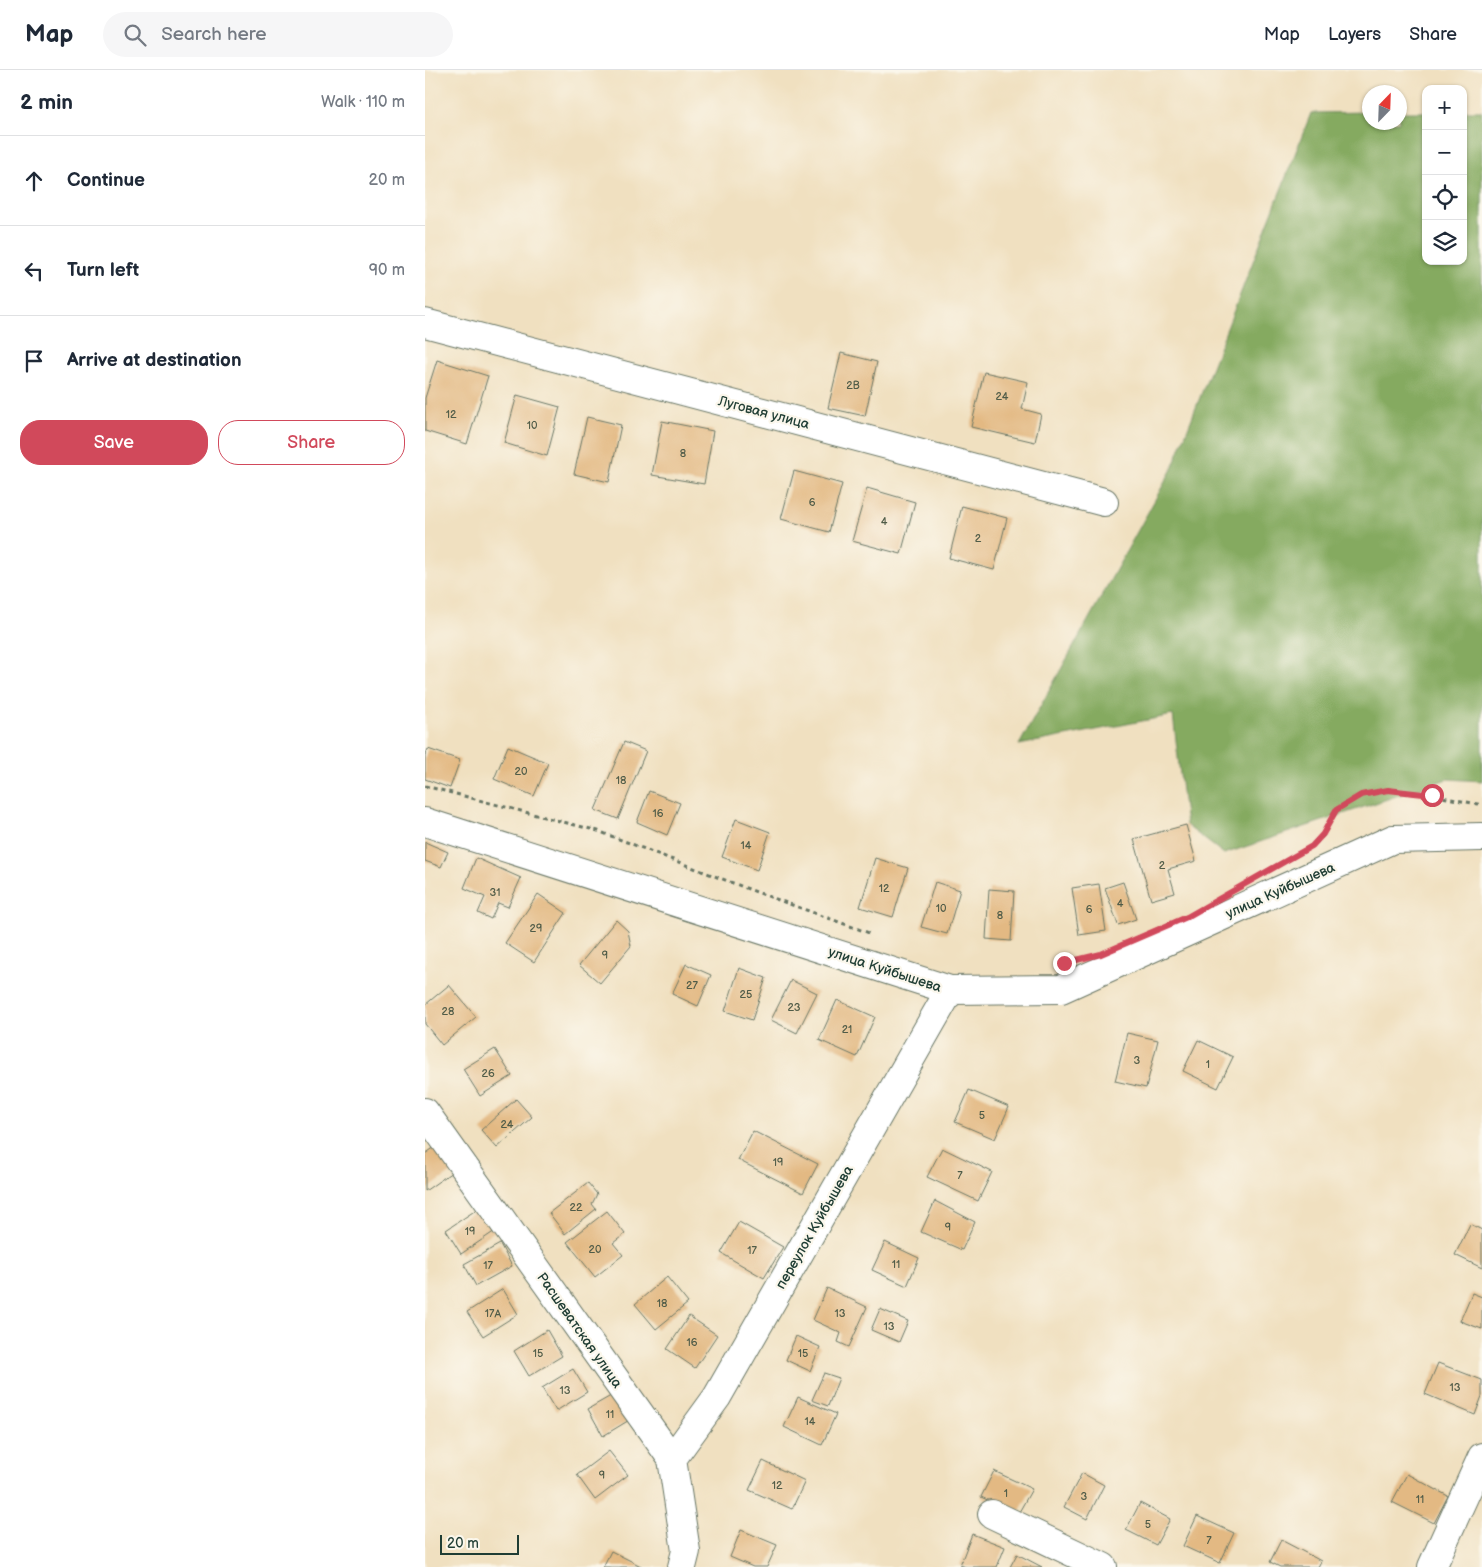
<!DOCTYPE html>
<meta charset="utf-8">
<style>
body{margin:0;font-family:"Balsamiq Sans",sans-serif;background:#f6f6f7;color:#1f2937}
.controls{position:absolute;right:15px;top:15px;display:grid;overflow:hidden;border-radius:10px;box-shadow:0 1px 4px #0004}
.controls button{width:45px;height:45px;display:grid;place-items:center;padding:0;border:0;border-bottom:1px solid #e0e1e3;background:#fff;color:#1f2937;font:25px sans-serif}
.compass{position:absolute;left:937px;top:15px;width:45px;height:45px;border-radius:50%;background:#fff;box-shadow:0 1px 4px #0004;rotate:23deg}
.scale{position:absolute;left:15px;bottom:12px;width:79px;box-sizing:border-box;padding-left:5px;border:2px solid #1f3d34;border-top:0;font-size:14px;line-height:18px;white-space:nowrap;color:#1f3d34;-webkit-text-stroke:4px #fbf7ec;paint-order:stroke}
.stop{position:absolute;width:15px;height:15px;margin:-11px;border:4px solid #d1495b;border-radius:50%;background:#fff}
.stop.end{background:#d1495b;border-color:#fff;box-shadow:0 1px 5px #0008}
.list{margin:0;padding:0;list-style:none}
h2{display:flex;justify-content:space-between;align-items:center;height:65px;margin:0;padding:0 20px;font-size:21px}
h2 small{font-size:16px;font-weight:400;color:#747a83}
.list li{display:grid;grid-template-columns:32px 1fr auto;gap:15px;align-items:center;box-sizing:border-box;height:90px;padding:0 20px;border-top:1px solid #e0e1e3}
.list b{display:block;font-size:19px;white-space:nowrap}
.list em{font-size:16px;font-style:normal;color:#747a83}
.actions{display:flex;gap:10px;padding:15px 20px}
.actions a{flex:1;padding:11px 0;border:1px solid #d1495b;border-radius:20px;text-align:center;font-size:18px;color:#d1495b}
.actions .main{background:#d1495b;color:#fff}
.icon{flex:none;width:28px;height:28px;fill:none;stroke:currentColor;stroke-width:2;stroke-linecap:round;stroke-linejoin:round}
.map{position:relative;flex:none;width:1057px;height:1497px;overflow:hidden}
header{display:flex;align-items:center;gap:30px;box-sizing:border-box;height:70px;padding:0 25px;background:#fff;border-bottom:1px solid #e0e1e3}
header strong{font-size:24px}
nav{display:flex;gap:28px;margin-inline-start:auto;font-size:18px}
.search{width:350px;height:45px;background:#f6f6f7;display:flex;align-items:center;gap:12px;box-sizing:border-box;padding:0 18px;border-radius:28px;color:#747a83;font-size:19px}
main{display:flex}
aside{flex:1;background:#fff}
.map>svg:first-child{display:block}
.forest{fill:#85aa60;stroke:#52744a}
.building{fill:#e3b983}
.lines{fill:none;stroke-linecap:round;stroke-linejoin:round}
.minor-casing{stroke:#687665;stroke-width:30}
.path{stroke:#687665;stroke-width:3;stroke-dasharray:4 4;stroke-linecap:butt}
.minor{stroke:#fff;stroke-width:28}
.route{stroke:#d1495b;stroke-width:6}
.labels{text-anchor:middle;stroke-width:4.5;stroke-linejoin:round;paint-order:stroke}
.number-label{font-size:11px;fill:#505c48}
.street-label{font-size:14px;fill:#1f3d34;stroke:#fbf7ec}
</style>
<header>
<strong>Map</strong>
<div class="search"><svg class="icon" aria-label="search" viewBox="0 0 24 24"><circle cx="10" cy="10" r="6"/><path d="M15 15l6 6"/></svg>Search here</div>
<nav><a>Map</a><a>Layers</a><a>Share</a></nav>
</header>
<main>
<aside>
<h2>2 min<small>Walk · 110 m</small></h2>
<ul class="list">
<li><svg class="icon" aria-label="ahead" viewBox="0 0 24 24"><path d="M12 20V5M6 11l6-6 6 6"/></svg><div><b>Continue</b></div><em>20 m</em></li>
<li><svg class="icon" aria-label="left" viewBox="0 0 24 24"><path d="M17 20v-9H6M10 6l-5 5 5 5"/></svg><div><b>Turn left</b></div><em>90 m</em></li>
<li><svg class="icon" aria-label="arrive" viewBox="0 0 24 24"><path d="M6 21V4h12l-3 4 3 4H6"/></svg><div><b>Arrive at destination</b></div></li>
</ul>
<div class="actions"><a class="main">Save</a><a>Share</a></div>
</aside>
<div class="map">
<svg width="1057" height="1497" viewBox="0 0 1057 1497">
<rect width="100%" height="100%" fill="#fbf7ec"/>
<filter id="ink" filterUnits="userSpaceOnUse"><feTurbulence type="fractalNoise" baseFrequency=".02" numOctaves="2"/><feDisplacementMap in="SourceGraphic" scale="10" xChannelSelector="R" yChannelSelector="G"/><feConvolveMatrix kernelMatrix="1 2 1 2 8 2 1 2 1" color-interpolation-filters="sRGB"/></filter>
<filter id="wash" filterUnits="userSpaceOnUse"><feTurbulence type="fractalNoise" baseFrequency=".0096" numOctaves="4" result="noise"/><feDisplacementMap in="SourceGraphic" scale="20" xChannelSelector="R" yChannelSelector="G"/><feGaussianBlur stdDeviation="1.12" result="paint"/><feColorMatrix in="noise" values="0 0 0 0 0 0 0 0 0 0 0 0 0 0 0 0 0 1.4 0 .05"/><feComposite in="paint" operator="in"/></filter>
<g filter="url(#wash)">
<rect width="100%" height="100%" fill="#f0e0c0"/>
<path class="forest" d="M1038 41H1057V711L1022 709 799 784 761 755 748 645 594 675 747 399 886 43 944 42V52H974L975 42H1001V191H1038Z"/>
<g id="blocks">
<path class="building" d="M416 283 452 292 440 346 403 338Z
M12 290 63 306 42 374 0 361V328Z
M559 302 603 312 597 339 616 344 610 372 546 357Z
M92 325 135 337 122 386 79 373Z
M162 347 196 355 184 412 149 404Z
M237 351 288 361 279 414 227 405Z
M369 401 417 414 404 462 356 449Z
M442 418 490 432 476 484 427 471Z
M537 436 582 448 569 500 524 488Z
M199 672 221 681 193 749 170 740Z
M83 676 123 693 109 726 69 709Z
M3 679 35 690 25 718 0 709V686Z
M224 721 255 733 242 765 212 752Z
M311 749 345 762 332 800 297 787Z
M761 755 771 791 743 799 750 823 726 830 709 769Z
M0 772 23 782 16 797 0 791Z
M51 788 96 808 83 837 73 833 66 849 53 843 60 827 39 818Z
M450 788 483 798 468 847 435 837Z
M510 812 535 820 522 864 496 857Z
M698 812 711 849 693 855 680 818Z
M674 814 681 861 654 865 647 818Z
M564 819 589 821 586 871 561 869Z
M113 824 141 843 109 892 80 873Z
M191 850 203 861 206 876 175 913 154 895Z
M261 894 286 905 273 936 247 924Z
M314 898 341 908 327 950 300 941Z
M366 910 392 923 372 963 346 950Z
M24 915 51 947 17 975 0 954V935Z
M412 930 450 947 432 987 394 970Z
M702 963 733 970 721 1018 690 1011Z
M773 970 808 987 793 1018 758 1001Z
M70 979 87 1006 55 1026 38 999Z
M544 1020 584 1037 570 1069 530 1052Z
M91 1029 107 1047 72 1078 56 1060Z
M328 1061 393 1094 378 1123 313 1090Z
M10 1077 27 1102 0 1121V1084Z
M517 1078 567 1102 553 1131 502 1107Z
M163 1113 172 1124 167 1134 171 1139 140 1164 124 1143Z
M510 1131 550 1152 537 1180 496 1162Z
M54 1138 70 1161 36 1184 21 1160Z
M182 1141 200 1164 188 1173 198 1185 170 1207 142 1172Z
M314 1152 358 1177 339 1208 296 1183Z
M1045 1154 1057 1160V1198L1030 1185Z
M460 1172 494 1188 482 1216 447 1200Z
M75 1174 87 1196 51 1216 39 1194Z
M242 1207 263 1233 231 1259 210 1234Z
M402 1218 442 1237 424 1277 413 1272 416 1263 388 1250Z
M78 1219 93 1244 58 1266 42 1242Z
M1047 1223 1057 1227V1259L1035 1251Z
M455 1239 483 1251 474 1272 446 1260Z
M264 1246 292 1265 270 1298 242 1279Z
M122 1260 137 1286 104 1306 89 1281Z
M371 1266 395 1277 385 1301 361 1290Z
M1013 1293 1057 1310V1326L1050 1345 1000 1324Z
M148 1299 162 1322 131 1341 117 1318Z
M399 1303 414 1308 403 1336 387 1330Z
M191 1323 206 1349 178 1366 163 1339Z
M373 1327 411 1344 397 1375 359 1357Z
M184 1381 203 1405 170 1430 152 1405Z
M338 1391 380 1411 367 1439 324 1420Z
M569 1401 607 1419 593 1444 556 1427Z
M657 1403 679 1415 662 1449 639 1437Z
M982 1404 1023 1426 1009 1453 967 1432Z
M715 1433 745 1449 731 1475 701 1460Z
M772 1446 809 1463 795 1493 758 1476Z
M316 1460 352 1475 342 1497H328L305 1487Z
M547 1464 580 1477 572 1497H541L535 1495Z
M856 1470 896 1491 893 1497H855L845 1492Z
M186 1481 218 1497H178Z
M592 1484 617 1497H585Z"/>
</g>
</g>
<g filter="url(#ink)">
<use href="#blocks" fill-opacity="0" stroke="#687665" stroke-width="1"/>
<g class="lines">
<defs>
<path id="minor" d="M0 253 679 432
M0 752 525 920 636 919 968 769 1057 767
M0 1042 247 1389 261 1481 257 1497
M247 1389 292 1327 525 920
M567 1444 678 1497
M1007 1497 1057 1387"/>
</defs>
<use href="#minor" class="minor-casing"/>
<path class="path" d="M0 716 173 761 326 820 447 864
M890 773 898 765 911 740 936 725 963 720 1007 725 1057 735"/>
<use href="#minor" class="minor"/>
</g>
</g>
<g class="lines" filter="url(#ink)">
<path class="route" d="M639 893 676 884 762 847 887 776 898 764 911 740 936 725 963 720 1007 725"/>
</g>
<g class="labels">
<g class="number-label">
<text x="428" y="319">2В</text>
<text x="577" y="330">24</text>
<text x="26" y="348">12</text>
<text x="107" y="359">10</text>
<text x="258" y="387">8</text>
<text x="387" y="436">6</text>
<text x="459" y="455">4</text>
<text x="553" y="472">2</text>
<text x="96" y="705">20</text>
<text x="196" y="714">18</text>
<text x="233" y="747">16</text>
<text x="321" y="779">14</text>
<text x="737" y="799">2</text>
<text x="459" y="822">12</text>
<text x="70" y="826">31</text>
<text x="695" y="837">4</text>
<text x="516" y="842">10</text>
<text x="664" y="843">6</text>
<text x="575" y="849">8</text>
<text x="111" y="862">29</text>
<text x="180" y="889">9</text>
<text x="267" y="919">27</text>
<text x="321" y="928">25</text>
<text x="369" y="941">23</text>
<text x="23" y="945">28</text>
<text x="422" y="963">21</text>
<text x="712" y="994">3</text>
<text x="783" y="998">1</text>
<text x="63" y="1007">26</text>
<text x="557" y="1049">5</text>
<text x="82" y="1058">24</text>
<text x="353" y="1096">19</text>
<text x="535" y="1109">7</text>
<text x="151" y="1141">22</text>
<text x="523" y="1161">9</text>
<text x="45" y="1165">19</text>
<text x="170" y="1183">20</text>
<text x="327" y="1184">17</text>
<text x="471" y="1198">11</text>
<text x="63" y="1199">17</text>
<text x="237" y="1237">18</text>
<text x="68" y="1247">17А</text>
<text x="415" y="1247">13</text>
<text x="464" y="1260">13</text>
<text x="267" y="1276">16</text>
<text x="113" y="1287">15</text>
<text x="378" y="1287">15</text>
<text x="1030" y="1321">13</text>
<text x="140" y="1324">13</text>
<text x="185" y="1348">11</text>
<text x="385" y="1355">14</text>
<text x="177" y="1409">9</text>
<text x="352" y="1419">12</text>
<text x="581" y="1427">1</text>
<text x="659" y="1430">3</text>
<text x="995" y="1433">11</text>
<text x="723" y="1458">5</text>
<text x="784" y="1474">7</text>
</g>
<g class="street-label">
<text transform="translate(339 342) rotate(15)" y="5">Луговая улица</text>
<text transform="translate(855 820) rotate(-24)" y="5">улица Куйбышева</text>
<text transform="translate(460 899) rotate(18)" y="5">улица Куйбышева</text>
<text transform="translate(389 1157) rotate(-60)" y="5">переулок Куйбышева</text>
<text transform="translate(155 1260) rotate(55)" y="5">Расшеватская улица</text>
</g>
</g>
</svg>
<div class="controls">
<button>+</button>
<button>−</button>
<button><svg class="icon" aria-label="locate" viewBox="0 0 24 24"><circle cx="12" cy="12" r="6"/><path d="M12 2v4M12 18v4M2 12h4M18 12h4"/></svg></button>
<button><svg class="icon" aria-label="layers" viewBox="0 0 24 24"><path d="M12 4l9 5-9 5-9-5zM3 14l9 5 9-5"/></svg></button>
</div>
<svg class="compass" viewBox="-18 -18 36 36"><path d="M0-13l5 13h-10z" fill="#e53935"/><path d="M0 13l5-13h-10z" fill="#747a83"/></svg>
<div class="scale">20 m</div>
<div class="stop" style="left:1007px;top:725px"></div>
<div class="stop end" style="left:639px;top:893px"></div>
</div>
</main>
